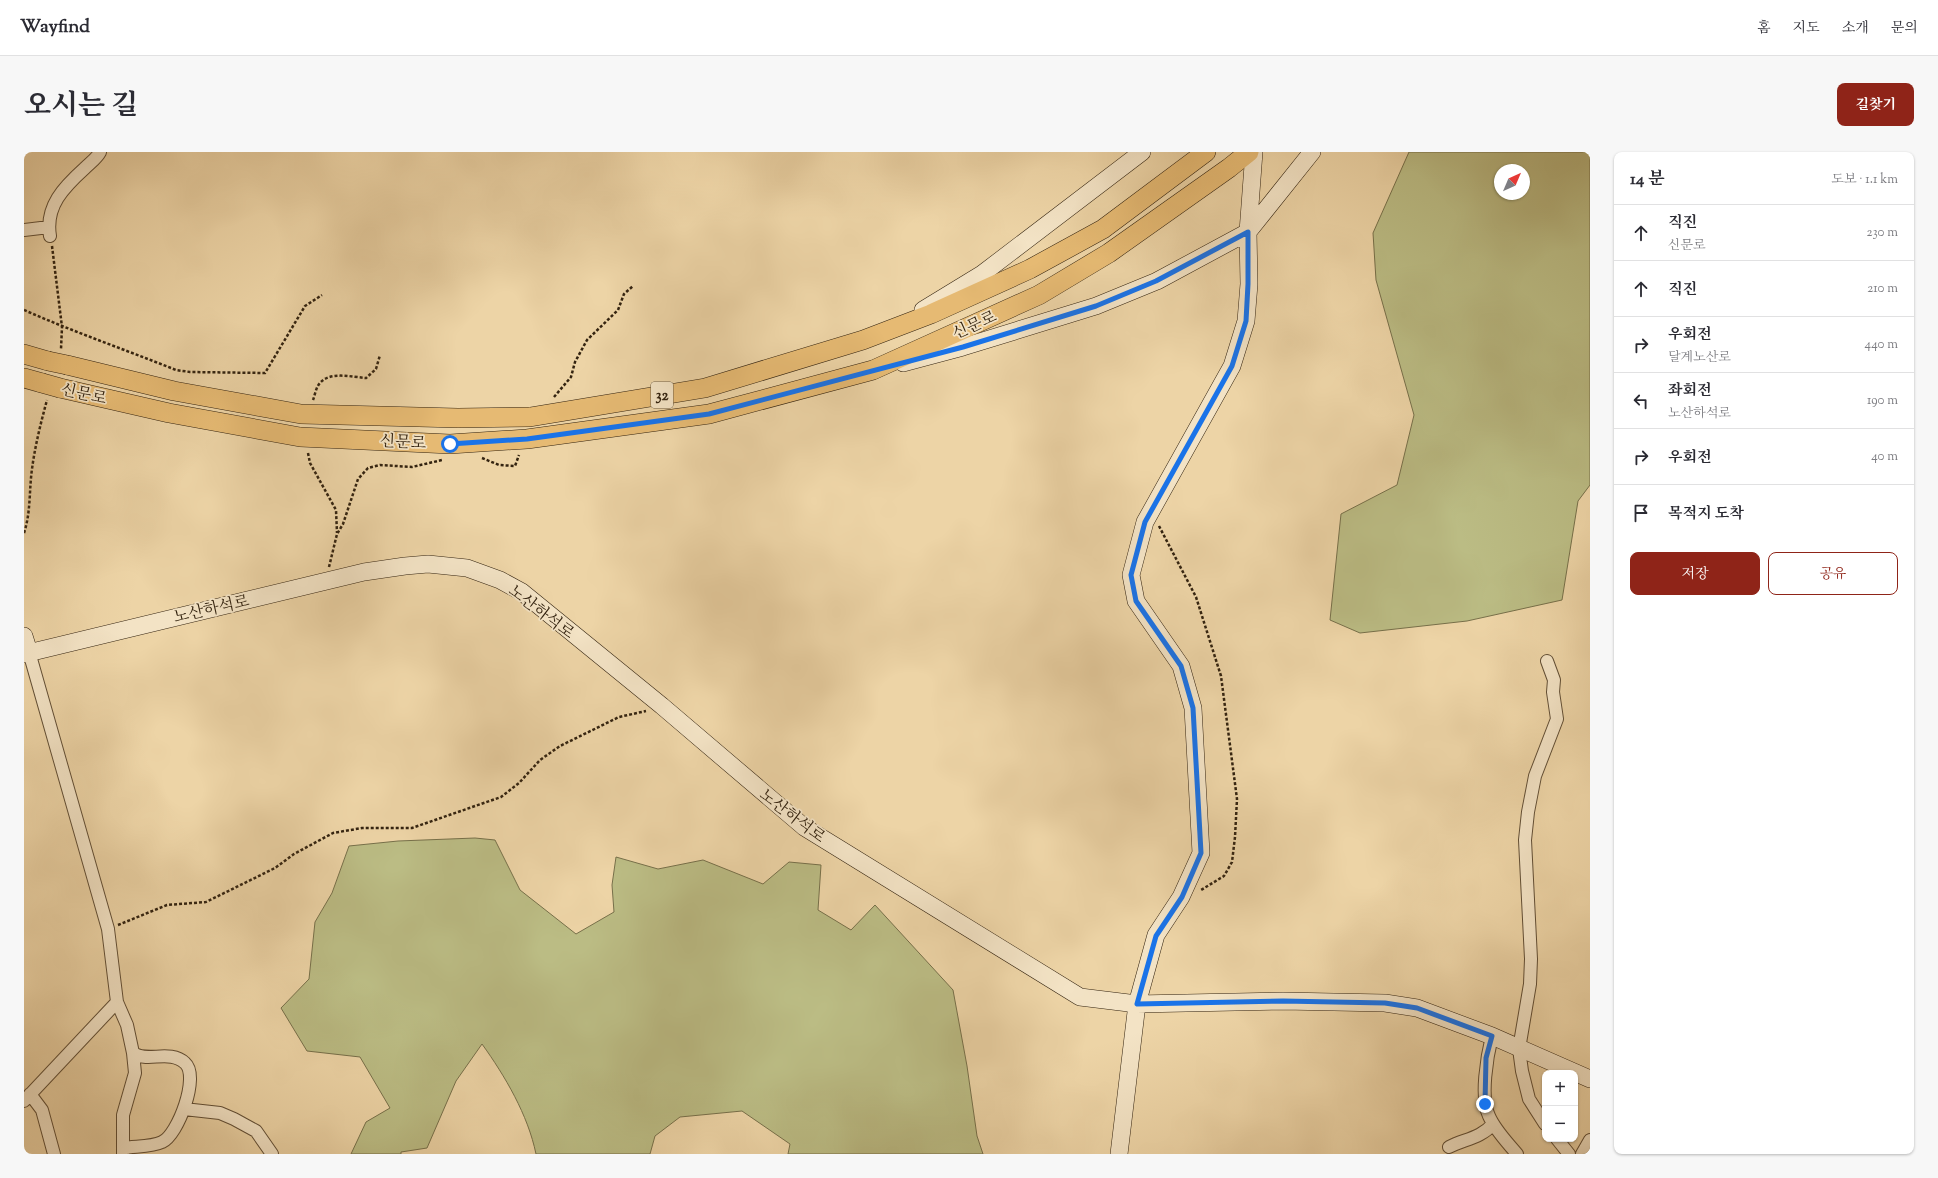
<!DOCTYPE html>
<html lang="ko">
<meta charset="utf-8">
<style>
body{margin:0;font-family:"Sorts Mill Goudy","Noto Serif KR",serif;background:#f7f7f7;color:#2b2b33}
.controls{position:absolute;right:12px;bottom:12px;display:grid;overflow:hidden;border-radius:8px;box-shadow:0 1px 3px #0004}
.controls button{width:36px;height:36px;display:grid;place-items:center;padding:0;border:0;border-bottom:1px solid #e1e1e2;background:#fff;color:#2b2b33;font:20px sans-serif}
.compass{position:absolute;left:1470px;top:12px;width:36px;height:36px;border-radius:50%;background:#fff;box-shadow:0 1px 3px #0004;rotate:44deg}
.stop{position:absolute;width:12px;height:12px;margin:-9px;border:3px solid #1a73e8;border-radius:50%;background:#fff}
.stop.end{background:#1a73e8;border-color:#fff;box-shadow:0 1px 4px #0008}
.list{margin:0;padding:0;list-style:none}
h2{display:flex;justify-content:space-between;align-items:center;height:52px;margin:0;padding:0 16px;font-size:17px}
h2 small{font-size:13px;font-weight:400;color:#7c7c81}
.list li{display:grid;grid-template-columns:26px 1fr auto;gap:12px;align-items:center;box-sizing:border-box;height:56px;padding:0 16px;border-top:1px solid #e1e1e2}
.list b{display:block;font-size:15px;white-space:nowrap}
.list p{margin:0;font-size:13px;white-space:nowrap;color:#7c7c81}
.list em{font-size:13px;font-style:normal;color:#7c7c81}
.actions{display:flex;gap:8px;padding:12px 16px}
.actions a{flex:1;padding:9px 0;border:1px solid #8f2418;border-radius:8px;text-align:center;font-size:14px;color:#8f2418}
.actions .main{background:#8f2418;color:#fff}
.icon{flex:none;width:22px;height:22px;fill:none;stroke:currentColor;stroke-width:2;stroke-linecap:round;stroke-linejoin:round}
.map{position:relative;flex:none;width:1566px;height:1002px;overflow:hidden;border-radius:8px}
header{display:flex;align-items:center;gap:24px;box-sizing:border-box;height:56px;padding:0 20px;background:#fff;border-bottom:1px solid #e1e1e2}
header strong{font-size:19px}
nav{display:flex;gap:22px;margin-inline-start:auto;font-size:14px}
.intro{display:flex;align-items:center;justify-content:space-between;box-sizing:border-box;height:96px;padding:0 24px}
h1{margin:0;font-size:28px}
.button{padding:10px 18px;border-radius:8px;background:#8f2418;color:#fff;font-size:14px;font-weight:700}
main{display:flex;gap:24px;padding:0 24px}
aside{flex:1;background:#fff;border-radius:8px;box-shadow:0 1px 3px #0004}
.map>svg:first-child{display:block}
.green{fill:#bbbc84;stroke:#77704a;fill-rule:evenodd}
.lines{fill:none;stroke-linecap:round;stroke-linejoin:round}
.street-casing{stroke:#624f36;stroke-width:14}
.secondary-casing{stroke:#332310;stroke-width:18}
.primary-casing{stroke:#332310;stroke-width:20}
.path{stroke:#332310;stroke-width:2.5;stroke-dasharray:3 2;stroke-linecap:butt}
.street{stroke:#f3e3c5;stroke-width:12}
.secondary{stroke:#f3e3c5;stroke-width:17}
.primary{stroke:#e6ba73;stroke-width:19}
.primary-bridge-casing{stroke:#332310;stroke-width:20;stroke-linecap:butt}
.primary-bridge{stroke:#e6ba73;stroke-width:19}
.route{stroke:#1a73e8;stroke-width:5}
.labels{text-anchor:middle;stroke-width:3.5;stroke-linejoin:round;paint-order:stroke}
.shield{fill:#f3e3c5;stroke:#6d5d46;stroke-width:1}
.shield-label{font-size:15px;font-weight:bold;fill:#332310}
.street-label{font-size:16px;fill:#332310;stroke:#f3e3c5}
</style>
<header>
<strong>Wayfind</strong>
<nav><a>홈</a><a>지도</a><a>소개</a><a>문의</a></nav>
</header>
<div class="intro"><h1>오시는 길</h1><a class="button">길찾기</a></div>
<main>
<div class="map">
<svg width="1566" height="1002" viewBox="0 0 1566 1002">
<rect width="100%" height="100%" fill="#edd4a6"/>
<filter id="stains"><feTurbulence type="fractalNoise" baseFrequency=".005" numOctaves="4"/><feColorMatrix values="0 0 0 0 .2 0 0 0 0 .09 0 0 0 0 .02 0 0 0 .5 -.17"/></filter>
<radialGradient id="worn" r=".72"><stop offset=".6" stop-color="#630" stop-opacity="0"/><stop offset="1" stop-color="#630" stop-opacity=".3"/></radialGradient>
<path class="green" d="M1385 0H1566V333L1554 349 1538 448 1443 469 1336 481 1306 468 1317 362 1373 333 1390 263 1352 128 1349 81ZM1476 18H1500V42H1476Z
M451 686 471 688 496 738 552 782 590 760 588 733 592 705 634 717 679 708 739 732 765 710 797 713 794 758 827 778 851 753 929 838 943 914 953 984 959 1002H764L766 992 718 959 656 965 631 984 626 1002H512C504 963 481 924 458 892L432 929 403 996 377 1000V1002H327L342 970 366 956 336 905 283 899 257 856 285 827 291 770 308 741 325 694 374 689Z"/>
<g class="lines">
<defs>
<path id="street" d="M0 78 25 75
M26 84C21 54 40 35 61 16 66 11 73 6 76 0
M93 850 103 873 109 901 111 921 99 963V1002
M1468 884C1463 904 1456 946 1465 964 1471 978 1483 990 1493 1002
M6 942 18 958 30 1002
M0 949 93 850 84 777 5 500
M160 957 196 961 210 967 232 979 248 1002
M1521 972 1505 947 1498 919 1495 897 1506 832 1507 807 1501 688 1504 660 1511 624 1533 567 1529 540 1530 528 1523 509
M1533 987 1545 1002
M1425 995C1441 987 1457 986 1469 972
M99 996C111 994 128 995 138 990 154 983 176 924 161 911 146 897 123 911 109 901
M1558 1002 1566 988"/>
<path id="secondary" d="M899 158 958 122 1118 0
M879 211 939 195 1072 154 1133 129 1224 80 1288 0
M0 484 5 500
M0 502 340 420 381 414 404 412 443 416 476 428 498 440 638 554 780 675 1056 845 1113 852 1259 849 1361 851 1393 856 1468 884 1566 927
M1095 1002 1113 852 1132 783 1157 745 1177 701 1169 556 1157 514 1112 449 1107 423 1121 370 1208 214 1222 169 1225 132 1224 80 1230 0"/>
<path id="primary" d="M0 202 24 209
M43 213 150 239 277 262 434 266 506 265 681 236 839 188 907 162 1006 117 1079 77 1182 0
M0 226 18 231
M36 236 145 261 276 285 426 292 503 287 685 262 849 218 1015 143 1085 101 1205 16 1225 0"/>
</defs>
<use href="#street" class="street-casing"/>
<use href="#secondary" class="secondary-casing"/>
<use href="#primary" class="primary-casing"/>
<path class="path" d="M28 94 38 175 37 197
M0 158C50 180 102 198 152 218L166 220 241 221 281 154 298 143
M530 245 547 225 551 210 563 188 594 158 600 142 609 134
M289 248C291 243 292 235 296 231 306 219 328 225 342 226L352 217 356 203
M284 301 286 311 312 358 313 381
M458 306 475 313 491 314 495 303
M1135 374 1172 445 1197 524 1213 647 1211 685 1208 710 1200 724 1177 738
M0 381C7 360 5 338 8 317 11 294 17 270 23 248
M305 415 313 382 319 372 334 327 344 316 356 313 388 315 418 308
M94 773 143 753 182 750 251 716 270 702 309 681 338 676H388L477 645 495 631 516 608 536 594 595 565 622 559"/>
<use href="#street" class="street"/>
<use href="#secondary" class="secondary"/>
<use href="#primary" class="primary"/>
<defs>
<path id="primary-bridge" d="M24 209 43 213
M18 231 36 236"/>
</defs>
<use href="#primary-bridge" class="primary-bridge-casing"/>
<use href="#primary-bridge" class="primary-bridge"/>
</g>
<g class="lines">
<path class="route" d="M426 292 503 287 685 262 939 195 1072 154 1132 129 1224 80V132L1222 169 1208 214 1121 370 1107 423 1112 449 1157 514 1169 556 1177 701 1158 745 1132 784 1113 852 1259 849 1361 851 1393 856 1468 884 1462 906 1461 952"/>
</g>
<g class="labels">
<rect class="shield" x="627" y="230" width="22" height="26" rx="3"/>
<g class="shield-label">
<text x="638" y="248">32</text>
</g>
<g class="street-label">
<text transform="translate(950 172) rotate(-24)" y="6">신문로</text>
<text transform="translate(60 241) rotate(13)" y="6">신문로</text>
<text transform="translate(379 289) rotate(3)" y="6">신문로</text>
<text transform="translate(187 456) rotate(-13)" y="6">노산하석로</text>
<text transform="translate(518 459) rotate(37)" y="6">노산하석로</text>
<text transform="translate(769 663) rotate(37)" y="6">노산하석로</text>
</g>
</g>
<rect width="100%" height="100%" filter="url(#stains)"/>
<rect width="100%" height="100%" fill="url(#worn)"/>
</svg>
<div class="controls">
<button>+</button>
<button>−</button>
</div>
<svg class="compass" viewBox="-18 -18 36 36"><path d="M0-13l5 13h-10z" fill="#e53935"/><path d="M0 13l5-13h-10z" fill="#7c7c81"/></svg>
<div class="stop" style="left:426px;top:292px"></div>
<div class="stop end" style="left:1461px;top:952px"></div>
</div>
<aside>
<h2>14 분<small>도보 · 1.1 km</small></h2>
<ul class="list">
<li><svg class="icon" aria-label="ahead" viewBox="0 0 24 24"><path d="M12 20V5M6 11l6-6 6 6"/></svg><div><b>직진</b><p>신문로</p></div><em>230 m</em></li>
<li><svg class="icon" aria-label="ahead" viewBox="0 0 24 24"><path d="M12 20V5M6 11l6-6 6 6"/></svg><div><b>직진</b></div><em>210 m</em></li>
<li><svg class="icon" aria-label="right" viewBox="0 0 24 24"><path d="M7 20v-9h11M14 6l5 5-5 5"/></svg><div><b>우회전</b><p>달계노산로</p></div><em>440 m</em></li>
<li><svg class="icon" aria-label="left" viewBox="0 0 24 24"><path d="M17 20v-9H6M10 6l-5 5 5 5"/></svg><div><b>좌회전</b><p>노산하석로</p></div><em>190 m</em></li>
<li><svg class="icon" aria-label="right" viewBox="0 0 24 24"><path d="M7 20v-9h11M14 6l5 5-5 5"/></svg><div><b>우회전</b></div><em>40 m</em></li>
<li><svg class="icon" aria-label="arrive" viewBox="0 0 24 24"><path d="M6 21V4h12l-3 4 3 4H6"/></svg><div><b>목적지 도착</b></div></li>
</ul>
<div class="actions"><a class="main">저장</a><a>공유</a></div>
</aside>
</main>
